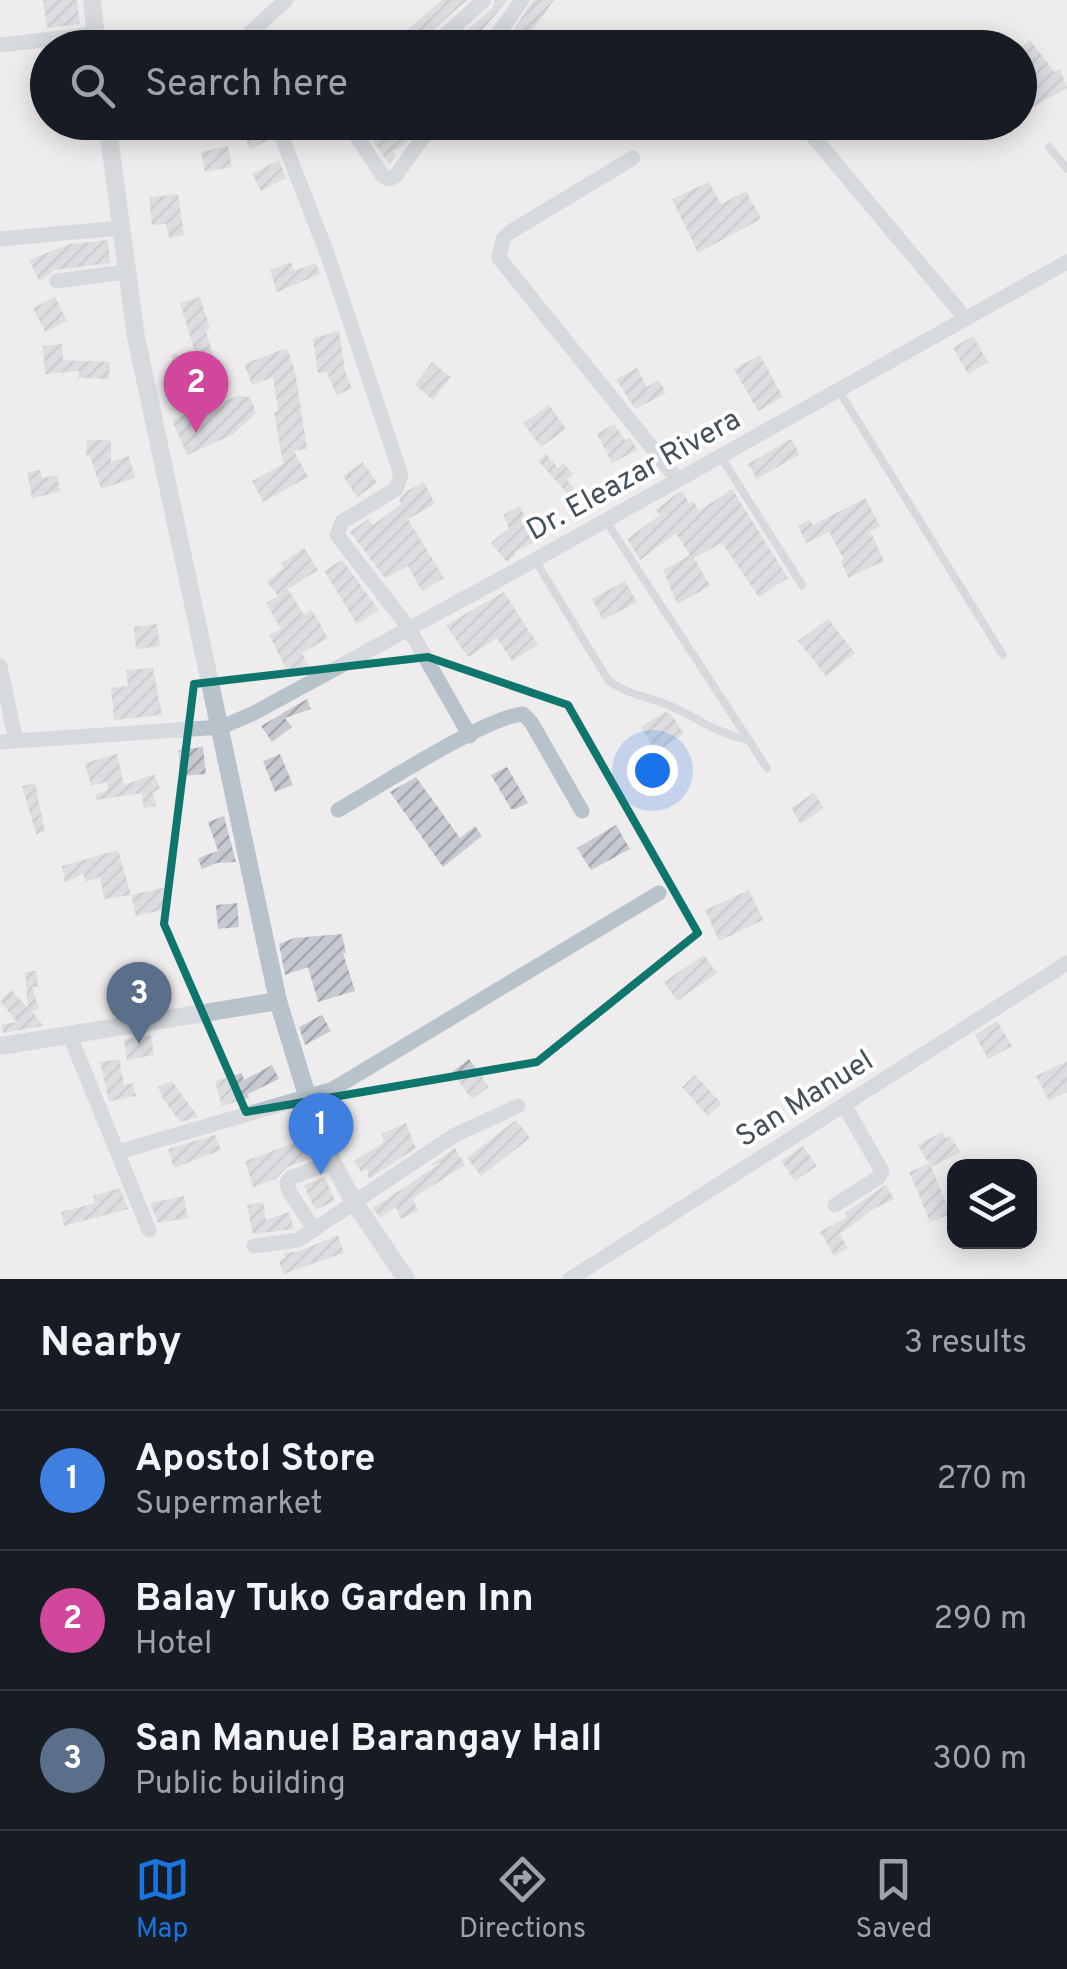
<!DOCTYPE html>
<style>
body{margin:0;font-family:Overpass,sans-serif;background:#242831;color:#f1f3f6}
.controls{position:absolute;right:30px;bottom:30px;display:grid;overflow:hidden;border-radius:20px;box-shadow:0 5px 25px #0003}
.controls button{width:90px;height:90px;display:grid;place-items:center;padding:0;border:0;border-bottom:2px solid #363941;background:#171b24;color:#f1f3f6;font:50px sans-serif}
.you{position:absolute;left:652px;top:770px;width:35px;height:35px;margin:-25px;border:8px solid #fff;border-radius:50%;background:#1a73e8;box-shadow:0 0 0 15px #1a73e833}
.badge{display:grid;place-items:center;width:65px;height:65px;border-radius:50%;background:#1974dd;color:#fff;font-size:32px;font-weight:700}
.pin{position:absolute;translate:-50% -82px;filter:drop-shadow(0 2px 5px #0008)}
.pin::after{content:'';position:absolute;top:52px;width:35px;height:30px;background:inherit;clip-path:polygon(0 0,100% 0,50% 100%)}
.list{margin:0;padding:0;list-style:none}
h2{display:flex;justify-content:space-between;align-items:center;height:130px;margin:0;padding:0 40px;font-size:42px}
h2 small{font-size:32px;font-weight:400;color:#9ea1a6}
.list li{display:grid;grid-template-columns:65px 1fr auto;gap:30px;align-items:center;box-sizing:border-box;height:140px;padding:0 40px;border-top:2px solid #363941}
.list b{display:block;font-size:38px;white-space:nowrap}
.list p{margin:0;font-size:32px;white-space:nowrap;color:#9ea1a6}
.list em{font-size:32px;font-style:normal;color:#9ea1a6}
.icon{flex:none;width:55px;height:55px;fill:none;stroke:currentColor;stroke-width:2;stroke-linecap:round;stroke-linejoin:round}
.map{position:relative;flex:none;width:1067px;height:1279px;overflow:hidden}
.search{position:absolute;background:#171b24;box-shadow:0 5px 25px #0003;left:30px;right:30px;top:30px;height:110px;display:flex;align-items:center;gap:25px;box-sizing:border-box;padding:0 35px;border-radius:55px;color:#9ea1a6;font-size:38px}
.sheet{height:550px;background:#171b24}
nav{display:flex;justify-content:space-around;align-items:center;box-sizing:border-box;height:140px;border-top:2px solid #363941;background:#171b24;font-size:28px;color:#9ea1a6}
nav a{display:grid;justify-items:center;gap:5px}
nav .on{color:#1974dd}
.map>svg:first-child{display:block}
.building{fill:url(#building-hatch)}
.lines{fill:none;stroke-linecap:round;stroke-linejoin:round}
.service{stroke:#b8c2ca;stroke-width:8}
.minor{stroke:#b8c2ca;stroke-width:15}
.tertiary{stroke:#b8c2ca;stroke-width:18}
.marked{fill:none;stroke:#0f766e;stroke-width:8;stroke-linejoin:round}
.labels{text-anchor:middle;stroke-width:8;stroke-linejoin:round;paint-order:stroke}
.street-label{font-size:30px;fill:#45515a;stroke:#fff}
</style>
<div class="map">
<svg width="1067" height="1279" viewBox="0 0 1067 1279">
<defs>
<pattern id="building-hatch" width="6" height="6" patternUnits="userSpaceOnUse" patternTransform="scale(2.5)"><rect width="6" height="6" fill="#c6cad0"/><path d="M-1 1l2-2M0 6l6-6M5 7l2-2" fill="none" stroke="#a3a6ac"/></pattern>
</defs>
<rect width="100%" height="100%" fill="#efeced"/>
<path class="building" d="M43 0H77L80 24 47 28Z
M442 0H467L413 48H395L408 34 406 31Z
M495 0H508L481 31 485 33 477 48H461L455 41 492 8Z
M533 0H554L520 48H502Z
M1030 40 1054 72 1060 69 1067 88 1027 110 1020 96V48Z
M252 122H265L271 139 250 149 241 128Z
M361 122 370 128 375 125 386 137 408 125 413 133 404 145 392 151 397 155 389 165Z
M228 146 232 167 205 172 201 152Z
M279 160 286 178 261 191 252 174Z
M709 182 721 204 746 191 761 219 698 253 672 199Z
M178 194 184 235 169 238 166 224 152 225 149 197Z
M108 240 110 263 55 270 39 281 29 260 70 244Z
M291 262 294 271 316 263 320 274 277 292 270 270Z
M55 297 67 321 45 332 33 308Z
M200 297 210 329 206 330 225 401 237 396 250 397 256 413 232 435 187 455 172 420 192 411 171 355 177 353 202 398 208 395 180 303Z
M339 331 345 371 352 389 336 395 327 372 318 373 313 338Z
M973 336 988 362 968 374 953 348Z
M62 344 63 360 110 362 109 379 78 378 79 371 45 374 43 346Z
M287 348 295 371 307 449 294 451 308 477 263 502 252 481 283 464 274 412 278 411 273 377 252 385 244 364Z
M760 355 783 397 758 411 734 369Z
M432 362 451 377 433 400 415 385Z
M637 368 647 387 659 380 666 393 635 409 616 379Z
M549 405 566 429 541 447 523 423Z
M614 424 625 440 630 438 638 450 612 463 597 434Z
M791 439 800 454 757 479 748 464Z
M87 440H111V462L129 456 135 478 101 489 90 456H86Z
M546 454 558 468 563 463 573 474 567 480 576 491 570 496 538 461Z
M363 462 377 483 357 497 343 476Z
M40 470 42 478 57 475 60 492 32 498 27 472Z
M424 482 435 504 408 519 444 578 422 591 408 566 385 578 350 532 368 519 373 525 401 504 399 500 407 491Z
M732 489 788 578 759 597 722 543 694 558 710 586 677 604 663 570 690 555 676 533 640 560 627 539 660 515 656 510 675 495 683 491 689 504 693 501 699 511Z
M865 498 880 526 870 531 884 561 848 578 841 561 844 560 829 532 806 543 798 526 810 520 813 525Z
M520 506 537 541 514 552 516 554 507 562 491 543 509 528 503 515Z
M304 548 318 570 288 589 304 615 312 610 328 638 302 653 309 667 290 676 269 635 281 629 266 603 278 596 267 581 284 568 281 563Z
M342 560 379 610 357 624 324 571Z
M625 581 637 602 603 620 592 599Z
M504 592 538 645 512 661 497 638 468 657 446 625Z
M828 619 855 653 826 676 798 641Z
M157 624 160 646 136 649 134 627Z
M153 668 162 715 114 720 111 688 128 686 126 670Z
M307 699 311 709 285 718 292 727 272 742 261 726Z
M665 712 672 715 684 734 656 752 641 727Z
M203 747 206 774 180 776 178 750Z
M117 754 124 785 154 774 160 789 153 792 156 806 144 808 142 793 96 800 95 795 108 790 107 782 91 786 85 763Z
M280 754 293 785 275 792 263 761Z
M507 767 528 803 515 809H511L491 775Z
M416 777 460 838 475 826 482 836 443 867 390 792Z
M35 783 45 832 36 834 22 786Z
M814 793 824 808 801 824 791 808Z
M224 816 236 862 217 863 202 869 198 858 218 851 208 822Z
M616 825 630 849 591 870 577 848Z
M118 850 131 895 104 899 100 877 86 882 83 873 65 883 62 866Z
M167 887 170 908 136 916 131 895Z
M749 890 763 920 719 941 705 910Z
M237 903 239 927 218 929 216 905Z
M342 934 346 953H343L355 991 318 1002 308 967 285 975 279 944 294 938Z
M704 955 717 973 677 1001 664 982Z
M36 971 38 987H32L39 1009 32 1011 43 1026 3 1033 2 1024 17 1022 0 1001 11 990 28 1008 25 972Z
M166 979 168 1003 136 1006 133 982Z
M322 1015 331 1031 305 1045 299 1027Z
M997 1021 1012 1046 988 1059 975 1035Z
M151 1035 154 1055 127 1060 124 1040Z
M119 1059 124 1085 133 1083 136 1096 109 1101 100 1062Z
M469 1059 489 1087 472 1099 452 1072Z
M1067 1061V1092L1049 1101 1036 1076Z
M272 1065 279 1079 248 1094 249 1098 222 1106 215 1081 242 1073 244 1080Z
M695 1075 722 1104 708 1116 682 1087Z
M172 1081 198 1117 180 1122 163 1099 158 1087Z
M516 1120 530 1138 481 1176 467 1158Z
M406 1123 416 1148 369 1179 367 1169 361 1172 354 1161 384 1142 381 1134Z
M942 1132 946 1138 950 1136 961 1152 931 1167 951 1214 930 1222 909 1172 929 1164 918 1145Z
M215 1135 221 1150 174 1168 168 1149Z
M307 1138 315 1157 287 1167 276 1179 253 1187 245 1161Z
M803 1146 817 1166 795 1181 781 1161Z
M455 1148 465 1165 413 1198 418 1211 401 1219 396 1207 380 1218 373 1208 441 1163 429 1166Z
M325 1177 335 1201 315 1210 304 1185Z
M886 1185 894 1199 875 1208 840 1234 848 1248 834 1256 820 1232 847 1217 844 1213Z
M120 1188 128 1209 64 1226 61 1212 95 1203 93 1196Z
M184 1196 188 1218 158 1223 150 1203Z
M263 1202 266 1220 289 1212 294 1229 253 1234 247 1205Z
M338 1235 344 1253 283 1274 279 1260 286 1258 284 1253 300 1251Z"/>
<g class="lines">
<path class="service" d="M1049 147 1067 169
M839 391 1003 655
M721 457 802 585
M606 521 767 768
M535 560 608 680C625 694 648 697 668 705 699 718 712 732 749 740"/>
<path class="minor" d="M0 45 95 34
M244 48 251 32 286 0
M431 48 484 0
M488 48 522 0
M276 122 328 256 401 475 396 489 342 522 337 535 408 627 470 736
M347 122 383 176 389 179 396 175 434 122
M801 122 966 319
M633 158 510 232 503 239 499 258 678 480
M0 239 120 228
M57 281 126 272
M0 666 16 741
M0 742 222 727 254 713 535 560 1067 262
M338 810C377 788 485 717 523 714L531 722 582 811
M70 1036 149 1230
M118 1152 333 1089 659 893
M835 1205 878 1178 882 1171 844 1105
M314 1229 289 1191 287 1182 292 1177 331 1163
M254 1246 298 1240 455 1135 518 1106
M570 1279 1067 963"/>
<path class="tertiary" d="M92 0 97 48
M107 122 136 337 278 1001 321 1141 354 1202 406 1279
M0 1046 278 1001"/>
</g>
<path d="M0 0H1067V1279H0ZM428 657 568 705 698 933 537 1062 246 1112 164 924 194 684Z" fill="#efeced" fill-opacity=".55" fill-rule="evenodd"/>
<path class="marked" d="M428 657 568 705 698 933 537 1062 246 1112 164 924 194 684Z"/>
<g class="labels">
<g class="street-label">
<text transform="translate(633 474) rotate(-29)" y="10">Dr. Eleazar Rivera</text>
<text transform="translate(804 1098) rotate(-32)" y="10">San Manuel</text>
</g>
</g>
</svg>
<div class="controls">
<button><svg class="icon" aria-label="layers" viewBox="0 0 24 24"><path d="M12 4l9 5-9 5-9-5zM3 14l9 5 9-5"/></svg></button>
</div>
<div class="you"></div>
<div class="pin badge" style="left:321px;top:1175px;background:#3f7fe0">1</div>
<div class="pin badge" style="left:196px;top:433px;background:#d1479c">2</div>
<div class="pin badge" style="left:139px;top:1044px;background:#5c6f8a">3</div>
<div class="search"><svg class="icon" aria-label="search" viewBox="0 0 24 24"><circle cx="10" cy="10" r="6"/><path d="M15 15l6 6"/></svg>Search here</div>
</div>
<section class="sheet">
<h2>Nearby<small>3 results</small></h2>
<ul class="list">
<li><span class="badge" style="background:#3f7fe0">1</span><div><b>Apostol Store</b><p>Supermarket</p></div><em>270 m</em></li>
<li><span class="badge" style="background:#d1479c">2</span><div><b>Balay Tuko Garden Inn</b><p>Hotel</p></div><em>290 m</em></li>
<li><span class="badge" style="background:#5c6f8a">3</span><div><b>San Manuel Barangay Hall</b><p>Public building</p></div><em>300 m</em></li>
</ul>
</section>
<nav>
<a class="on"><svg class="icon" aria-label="map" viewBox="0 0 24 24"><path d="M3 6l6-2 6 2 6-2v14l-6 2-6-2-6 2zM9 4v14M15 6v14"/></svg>Map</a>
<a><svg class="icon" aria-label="directions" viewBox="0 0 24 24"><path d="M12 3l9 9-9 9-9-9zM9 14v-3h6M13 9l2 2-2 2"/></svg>Directions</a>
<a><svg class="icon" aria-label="saved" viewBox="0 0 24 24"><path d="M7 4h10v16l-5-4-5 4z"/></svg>Saved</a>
</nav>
